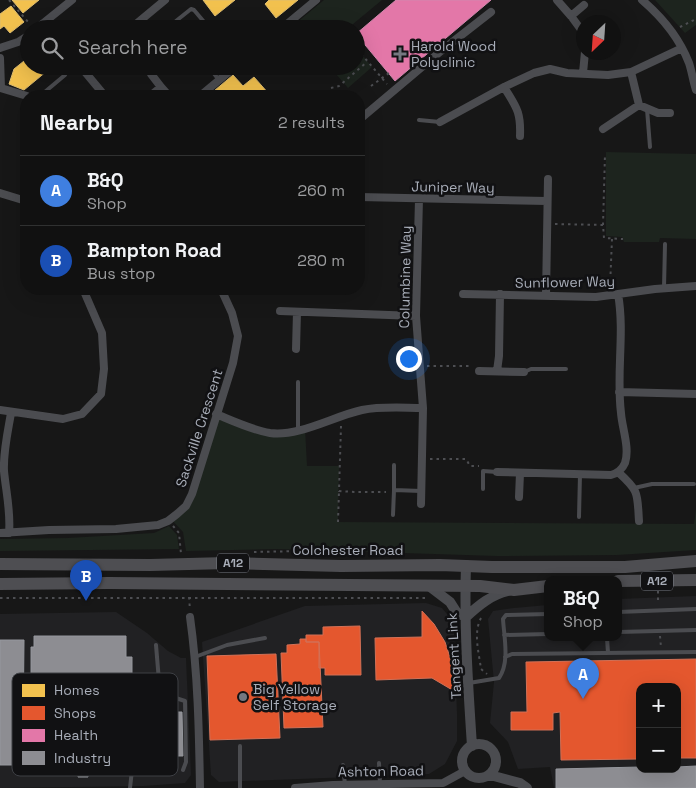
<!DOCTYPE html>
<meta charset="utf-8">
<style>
body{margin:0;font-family:"Space Grotesk",sans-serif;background:#1a1a1a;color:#f1f3f6}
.controls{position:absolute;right:15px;bottom:15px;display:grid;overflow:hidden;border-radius:10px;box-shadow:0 5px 20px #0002}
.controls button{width:45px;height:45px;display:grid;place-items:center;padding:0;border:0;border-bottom:1px solid #303131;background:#111;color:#f1f3f6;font:25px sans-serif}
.compass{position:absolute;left:576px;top:15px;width:45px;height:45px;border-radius:50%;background:#111;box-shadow:0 5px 20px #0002;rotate:205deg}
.you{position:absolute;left:408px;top:358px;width:18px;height:18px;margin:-12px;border:4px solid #fff;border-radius:50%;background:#1a73e8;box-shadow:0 0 0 8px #1a73e833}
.badge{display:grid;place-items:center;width:32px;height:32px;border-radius:50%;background:#757880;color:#fff;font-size:16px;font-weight:700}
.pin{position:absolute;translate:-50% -41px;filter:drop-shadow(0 1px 2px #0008)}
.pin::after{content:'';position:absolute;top:26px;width:18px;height:15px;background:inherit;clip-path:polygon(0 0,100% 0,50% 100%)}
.popup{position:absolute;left:544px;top:576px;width:78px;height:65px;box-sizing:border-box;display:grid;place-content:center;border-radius:10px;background:#111;filter:drop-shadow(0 1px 4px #0005);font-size:16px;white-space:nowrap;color:#9c9d9f}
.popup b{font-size:19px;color:#f1f3f6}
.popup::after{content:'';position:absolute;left:50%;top:100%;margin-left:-10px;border:10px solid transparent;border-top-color:#111}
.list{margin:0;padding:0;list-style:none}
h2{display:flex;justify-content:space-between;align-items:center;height:65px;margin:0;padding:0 20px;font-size:21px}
h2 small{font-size:16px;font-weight:400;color:#9c9d9f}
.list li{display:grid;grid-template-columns:32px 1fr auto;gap:15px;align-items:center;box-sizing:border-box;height:70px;padding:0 20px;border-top:1px solid #303131}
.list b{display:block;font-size:19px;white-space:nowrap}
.list p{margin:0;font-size:16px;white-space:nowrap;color:#9c9d9f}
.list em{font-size:16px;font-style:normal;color:#9c9d9f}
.icon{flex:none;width:28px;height:28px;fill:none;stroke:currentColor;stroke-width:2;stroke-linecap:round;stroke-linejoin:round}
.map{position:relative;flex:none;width:696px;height:788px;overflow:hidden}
.search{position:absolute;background:#111;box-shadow:0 5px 20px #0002;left:20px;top:20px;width:345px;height:55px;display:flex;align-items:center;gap:12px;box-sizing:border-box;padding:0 18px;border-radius:28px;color:#9c9d9f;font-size:19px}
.panel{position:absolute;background:#111;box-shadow:0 5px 20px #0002;left:20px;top:90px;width:345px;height:205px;border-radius:20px}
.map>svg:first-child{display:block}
.built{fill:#212123;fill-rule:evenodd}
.green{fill:#1d241e}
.homes{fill:#f2c14e;stroke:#dcbb6e}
.shops{fill:#e4572e;stroke:#d27157}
.health{fill:#e377a8;stroke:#d187ad}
.industry{fill:#8d8d92;stroke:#95979d}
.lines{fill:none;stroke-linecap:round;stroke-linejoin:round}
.path{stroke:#4d4e52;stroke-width:2;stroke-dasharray:2.5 4;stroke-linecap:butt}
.service{stroke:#4b4c50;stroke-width:4}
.minor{stroke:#4b4c50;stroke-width:8}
.tertiary{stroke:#4b4c50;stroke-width:10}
.trunk{stroke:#4e4e52;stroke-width:12}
.poi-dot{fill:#757880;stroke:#111113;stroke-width:2}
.labels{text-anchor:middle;stroke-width:5;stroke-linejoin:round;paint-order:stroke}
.shield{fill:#111113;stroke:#7b7e86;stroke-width:1}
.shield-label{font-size:12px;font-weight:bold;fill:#a8adb8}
.poi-label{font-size:14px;fill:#a8adb8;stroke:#111113;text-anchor:start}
.street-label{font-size:14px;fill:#a8adb8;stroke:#111113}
.key{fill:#111113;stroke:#3e4045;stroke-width:1}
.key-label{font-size:14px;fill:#a8adb8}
</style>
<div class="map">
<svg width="696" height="788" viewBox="0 0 696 788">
<rect width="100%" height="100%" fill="#171717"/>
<path class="built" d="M696 596V788H554L550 767 518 769 508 742 490 723 494 682 488 619 493 611 514 608 548 605V638H618V599ZM640 687H677V769H640Z
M426 603 442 608 451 619 454 632 457 714V741L445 764 429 774 219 782 211 775 202 642 305 606Z
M116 612 147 633 168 651 181 658H186L191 775 185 783 144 786 0 788V614Z"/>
<path class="green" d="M324 0H382L347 29H289Z
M655 0H696V25L685 33Z
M356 47 372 67 348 88 329 66H356Z
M606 152 696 154V239L660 238 659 242H624L622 237 606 236Z
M216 414 270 433 305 428 307 466H339L338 522 694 524 696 509V550L617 555 497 556 276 549 186 551 183 532 171 519 186 506Z
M169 526 177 535 179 549 0 551V539L68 538 154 533Z"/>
<path class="homes" d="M12 0H39L23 13Z
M203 0H235L215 16Z
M269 0H298L276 18 265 4Z
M11 6 24 22 10 33 4 26 0 29V14Z
M29 57V66H53L24 90 9 84 14 69Z
M233 75 243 86 254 77 269 94 266 96H208Z"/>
<path class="shops" d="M422 611 434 624 445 642 453 667 454 691 432 678 376 680 375 638 422 637Z
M360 626 361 675H325V668H319V642H306V635H323V627Z
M300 639H306V642H319L323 727 284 728 281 653H287V645L300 644Z
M276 654 280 738 210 740 207 656Z
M696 659V758H677V687H640V759L561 760 560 712 553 713V730H511V712H527L526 662Z"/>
<path class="health" d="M396 0H491L395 81 356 34Z"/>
<path class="industry" d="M34 636H126V657H132V712H182L183 756H122V773H88V777H78V760H65V765H53L54 758H33V715H85V712H31V647H34Z
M0 640H24L23 736H29V765H0Z
M696 766V788H556V769L640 767V769H677V767Z"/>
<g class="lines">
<path class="path" d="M9 0 29 23
M680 27 696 19
M357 49 387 84
M371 86 389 73
M331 88 339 86 367 62
M555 224 603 225 604 238 623 239
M603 225 605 154
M610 287 612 239
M427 366H472
M341 426 339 491 354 492H386
M430 459H466L470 466H479
M338 522 339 491
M173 526 179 533 181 554
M254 552 301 551 309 553
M658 591V604
M189 597 190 610
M0 598H428
M481 618C473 633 479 653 481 669L487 674
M660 636 661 647"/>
<path class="service" d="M178 29 175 24 176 21 191 9 194 10 210 29
M208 66 219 80
M40 96 65 75
M647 109 650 147
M419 120 440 122
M664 288 665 244
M524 372 531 369H566
M298 430V382
M394 465V490
M634 488 652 484H694
M483 489V471L497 472
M393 515 394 490 421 491
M579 517 580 474
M618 612 696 609
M618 632 696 630
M504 635 548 634
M607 638 608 653
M156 645 160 693 185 701 186 762 183 770
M195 657 227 645 265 638
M505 657 512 654 696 652
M469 683 499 678C510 662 504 637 503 619L506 615 548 614
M379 763 380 784
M343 765 345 785
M130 788 132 770
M240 788V746"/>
<path class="minor" d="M557 0 571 16
M642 0C663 18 679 37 689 63 692 72 693 81 696 90
M36 29 72 0
M130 29 165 0
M281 29 316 0
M584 36 582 31 571 16 584 5
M0 48 18 42 29 35
M0 58 1 88 27 96
M80 66 105 96
M631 72 639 105
M583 73 585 52
M151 74 161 87
M504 87C516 107 521 111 520 136
M150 96 161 87 169 96
M200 96 236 66
M359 120 441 51 491 12
M440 122 504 87 534 73 550 69 567 73 608 75 631 72 682 48
M603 129 639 105 658 113H670
M0 193 26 201
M359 197 547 201
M419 199 416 316 423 408 421 504
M463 294 596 297 655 289 696 286
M546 296 548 179
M280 311 416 316
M296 349 297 312
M479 371 524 372
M497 371 499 356 500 294
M619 392 696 394
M0 410 63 419 82 414 101 394 104 369 102 333 83 289
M216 414C233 421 252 430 270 433 299 437 334 416 362 410 382 406 403 408 423 408
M497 472 611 475C618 473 622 470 625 463 630 448 622 428 621 413 616 373 625 333 618 294
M618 472C640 492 637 493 639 521
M519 497 520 473
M0 533 49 530 116 529 158 525 168 521 177 514 186 506 192 494 233 363 238 336 232 313 221 289
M9 533C11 512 6 492 4 471 3 452 8 431 11 413
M190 617C198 674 199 731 200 788
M295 788 333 785 443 783 465 771"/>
<path class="tertiary" d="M466 565C464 625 468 686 472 746
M429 586 450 602 457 613 466 617
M466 617C479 605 491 595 508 591
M462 761a17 17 0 1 1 34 0a17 17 0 1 1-34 0Z
M490 775 520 783 527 788"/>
<path class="trunk" d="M0 564 150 565 227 563 341 566 440 565 492 567H625L696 561
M618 581 696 580
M0 584 109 583 480 586 514 590 548 586"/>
</g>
<g class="poi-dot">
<path d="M397.5 46.5h5v5h5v5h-5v5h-5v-5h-5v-5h5z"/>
<circle cx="243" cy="697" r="5"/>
</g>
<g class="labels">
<g class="shield">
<rect x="217" y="553.5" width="32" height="19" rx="4"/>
<rect x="641" y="571.5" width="32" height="19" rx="4"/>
</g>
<g class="shield-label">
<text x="233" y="567">A12</text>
<text x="657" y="585">A12</text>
</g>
<g class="poi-label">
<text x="411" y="51">Harold Wood<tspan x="411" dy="16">Polyclinic</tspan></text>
<text x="253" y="694">Big Yellow<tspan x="253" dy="16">Self Storage</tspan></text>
</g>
<g class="street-label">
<text transform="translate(453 187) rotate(1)" y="5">Juniper Way</text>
<text transform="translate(405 277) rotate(-89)" y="5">Columbine Way</text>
<text transform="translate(565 282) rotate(-1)" y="5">Sunflower Way</text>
<text transform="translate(199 428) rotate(-72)" y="5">Sackville Crescent</text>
<text x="348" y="555">Colchester Road</text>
<text transform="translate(454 656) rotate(-93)" y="5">Tangent Link</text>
<text transform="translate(381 771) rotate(-1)" y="5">Ashton Road</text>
</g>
</g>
<rect x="12" y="673" width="166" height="103" rx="8" class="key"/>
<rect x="22" y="684" width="23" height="13" fill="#f2c14e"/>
<rect x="22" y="706" width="23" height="14" fill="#e4572e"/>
<rect x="22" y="729" width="23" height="13" fill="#e377a8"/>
<rect x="22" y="751" width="23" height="14" fill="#8d8d92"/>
<g class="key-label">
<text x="54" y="695">Homes</text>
<text x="54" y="718">Shops</text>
<text x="54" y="740">Health</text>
<text x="54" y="763">Industry</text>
</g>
</svg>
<div class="controls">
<button>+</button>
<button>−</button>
</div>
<svg class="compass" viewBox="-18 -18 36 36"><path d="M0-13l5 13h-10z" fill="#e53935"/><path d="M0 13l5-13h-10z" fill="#9c9d9f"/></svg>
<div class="you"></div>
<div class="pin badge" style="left:583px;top:699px;background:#3f7fe0">A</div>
<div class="popup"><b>B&amp;Q</b>Shop</div>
<div class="pin badge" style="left:86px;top:601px;background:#1a4fb4">B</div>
<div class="search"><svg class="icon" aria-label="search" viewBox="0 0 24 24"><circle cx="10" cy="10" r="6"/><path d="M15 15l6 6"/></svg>Search here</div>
<section class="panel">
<h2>Nearby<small>2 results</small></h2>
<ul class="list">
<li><span class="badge" style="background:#3f7fe0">A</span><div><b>B&amp;Q</b><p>Shop</p></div><em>260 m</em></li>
<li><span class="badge" style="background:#1a4fb4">B</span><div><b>Bampton Road</b><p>Bus stop</p></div><em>280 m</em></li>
</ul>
</section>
</div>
